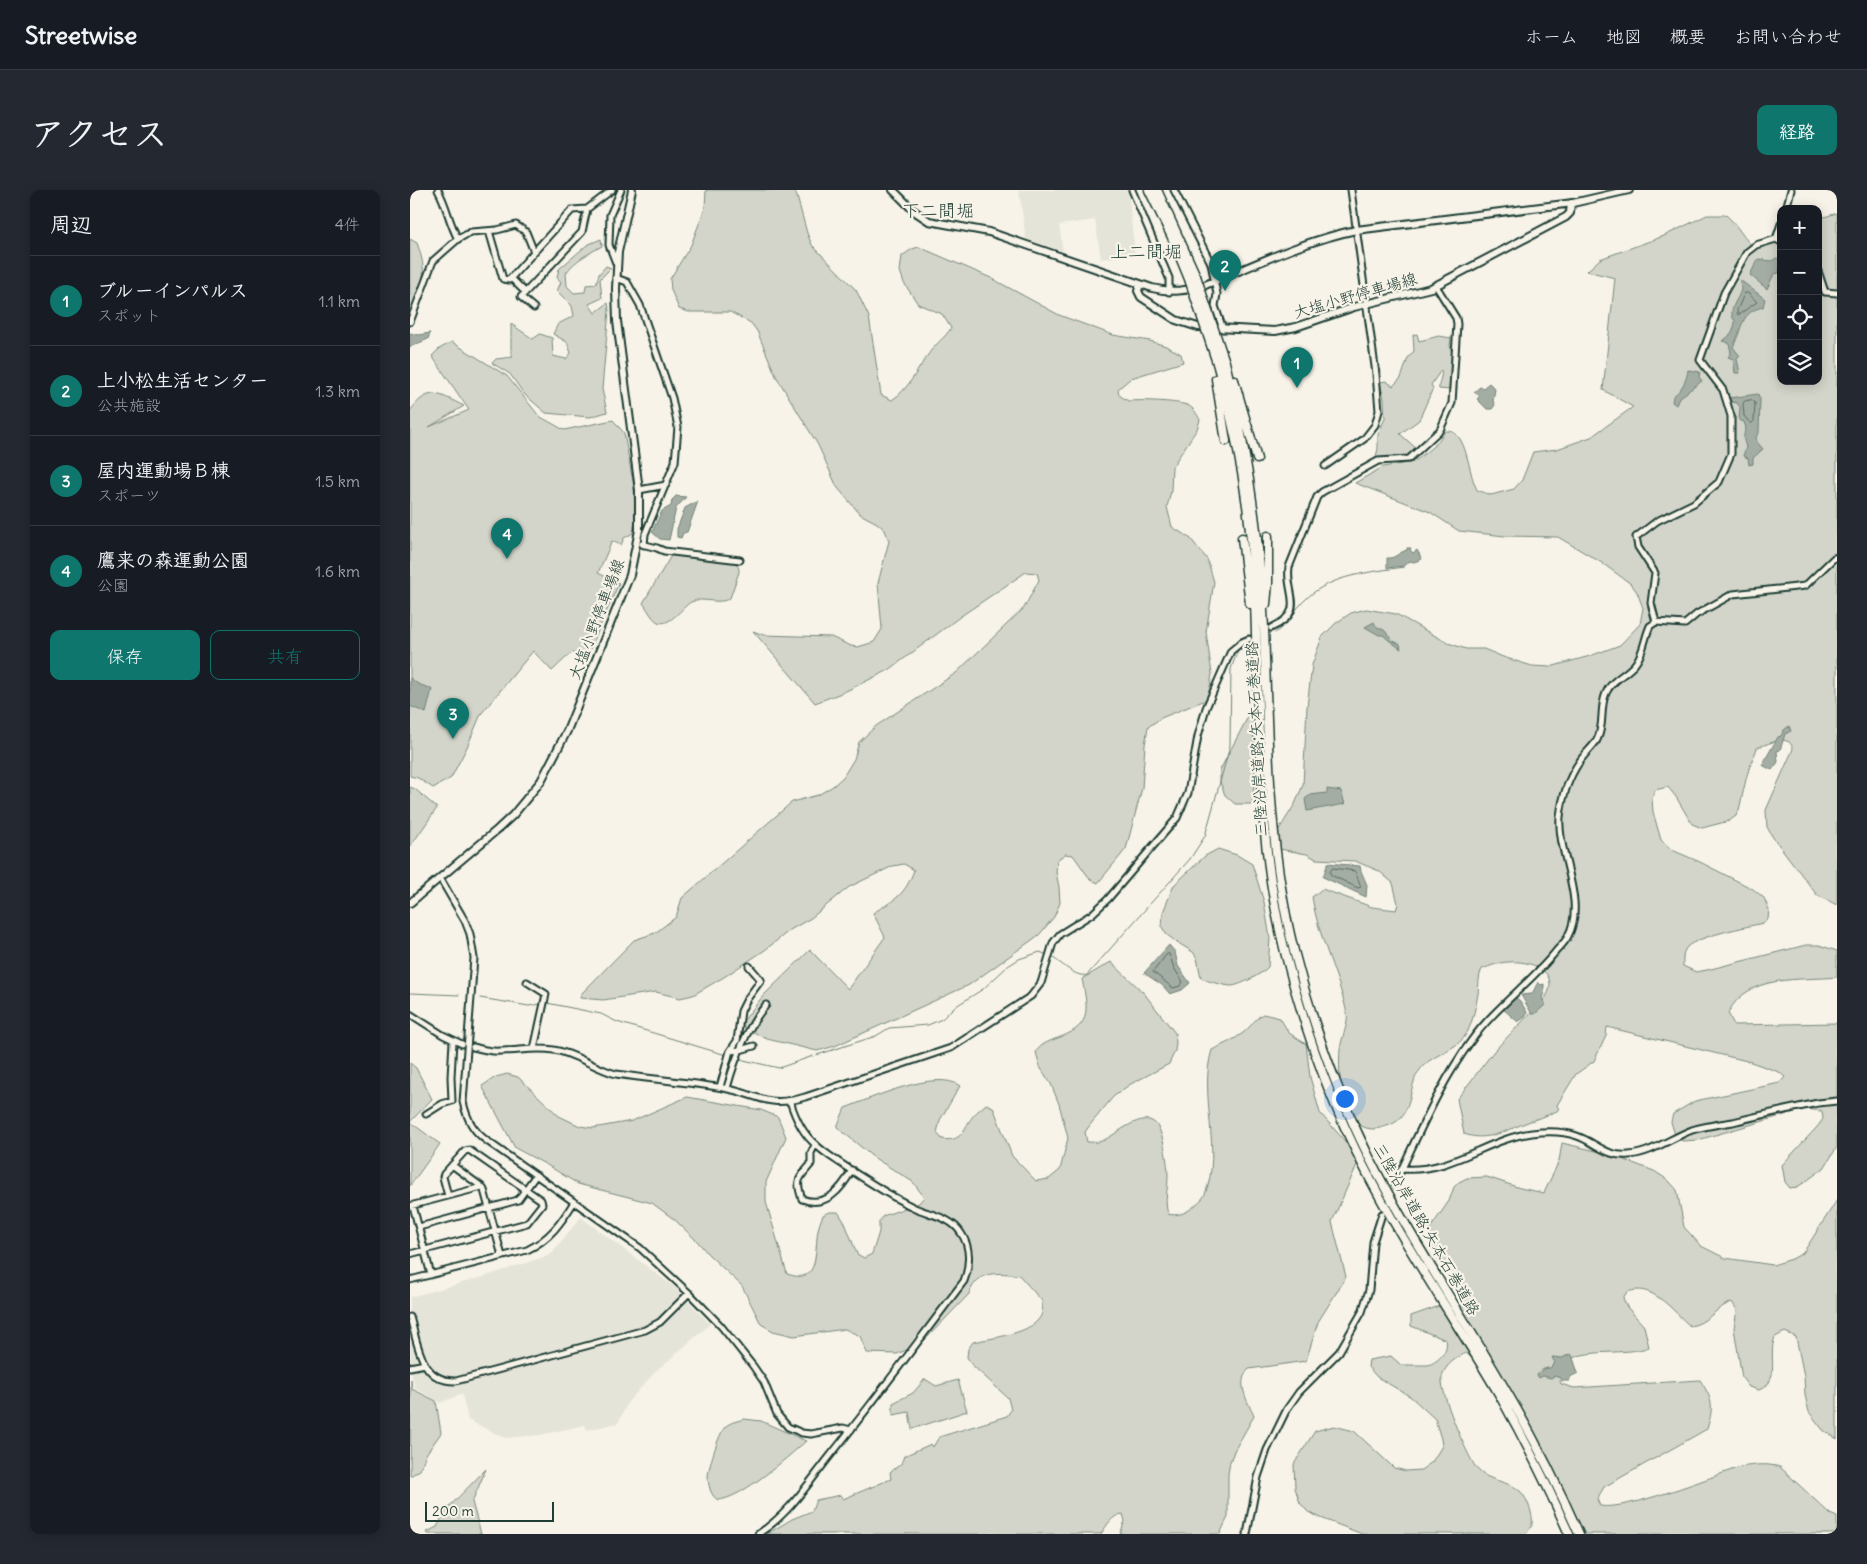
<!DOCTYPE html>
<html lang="ja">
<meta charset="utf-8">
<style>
body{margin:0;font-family:Delius,"Klee One",sans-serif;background:#242831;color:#f1f3f6}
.controls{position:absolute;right:15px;top:15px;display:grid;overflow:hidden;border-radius:10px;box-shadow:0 2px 12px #0003}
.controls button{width:45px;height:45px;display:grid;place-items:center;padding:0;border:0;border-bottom:1px solid #363941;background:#171b24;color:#f1f3f6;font:25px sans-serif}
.scale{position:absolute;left:15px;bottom:12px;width:129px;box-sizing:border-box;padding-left:5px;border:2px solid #1f3d34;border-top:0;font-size:14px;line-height:18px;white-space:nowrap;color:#1f3d34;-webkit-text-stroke:4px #f7f3e8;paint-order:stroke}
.you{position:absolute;left:934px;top:908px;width:18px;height:18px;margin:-12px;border:4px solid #fff;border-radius:50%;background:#1a73e8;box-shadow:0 0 0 8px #1a73e833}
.badge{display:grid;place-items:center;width:32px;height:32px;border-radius:50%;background:#0f766e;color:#fff;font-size:16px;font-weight:700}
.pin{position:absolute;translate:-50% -41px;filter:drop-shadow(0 1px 2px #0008)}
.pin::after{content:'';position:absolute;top:26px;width:18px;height:15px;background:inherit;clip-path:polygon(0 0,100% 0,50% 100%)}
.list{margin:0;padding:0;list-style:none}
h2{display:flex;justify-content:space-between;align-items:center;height:65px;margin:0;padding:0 20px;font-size:21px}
h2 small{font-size:16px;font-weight:400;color:#9ea1a6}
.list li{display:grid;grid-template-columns:32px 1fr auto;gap:15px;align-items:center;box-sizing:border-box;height:90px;padding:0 20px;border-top:1px solid #363941}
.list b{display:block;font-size:19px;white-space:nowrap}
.list p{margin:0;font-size:16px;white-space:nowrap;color:#9ea1a6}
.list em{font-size:16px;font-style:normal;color:#9ea1a6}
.actions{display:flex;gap:10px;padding:15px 20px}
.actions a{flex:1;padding:11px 0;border:1px solid #0f766e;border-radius:10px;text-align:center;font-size:18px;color:#0f766e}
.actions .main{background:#0f766e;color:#fff}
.icon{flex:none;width:28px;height:28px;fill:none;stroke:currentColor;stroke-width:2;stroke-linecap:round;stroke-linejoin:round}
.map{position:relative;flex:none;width:1427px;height:1344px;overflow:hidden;border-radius:10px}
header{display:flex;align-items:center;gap:30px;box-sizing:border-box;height:70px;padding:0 25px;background:#171b24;border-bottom:1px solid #363941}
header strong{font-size:24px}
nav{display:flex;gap:28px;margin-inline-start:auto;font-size:18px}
.intro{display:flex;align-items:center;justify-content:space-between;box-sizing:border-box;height:120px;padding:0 30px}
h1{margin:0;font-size:35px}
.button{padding:12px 22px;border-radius:10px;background:#0f766e;color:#fff;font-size:18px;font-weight:700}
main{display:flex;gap:30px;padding:0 30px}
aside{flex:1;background:#171b24;border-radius:10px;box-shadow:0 2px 12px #0003}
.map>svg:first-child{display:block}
.built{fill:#e5e4d9}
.green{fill:#d3d5ca;stroke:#79897f}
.water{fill:#a4ada3;stroke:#6f8077}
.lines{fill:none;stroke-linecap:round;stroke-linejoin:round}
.shore{stroke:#546a60;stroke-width:1}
.stream{stroke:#6f8077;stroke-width:1}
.minor-tunnel{stroke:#cccfc4;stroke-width:5;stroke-dasharray:5 2.5;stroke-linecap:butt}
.minor-casing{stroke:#1f3d34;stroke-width:9}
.major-casing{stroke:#1f3d34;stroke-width:10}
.highway-casing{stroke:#1f3d34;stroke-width:11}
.minor{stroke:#f7f3e8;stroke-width:5}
.major{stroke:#f7f3e8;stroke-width:6}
.highway{stroke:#f7f3e8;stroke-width:8}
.highway-bridge-casing{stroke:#1f3d34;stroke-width:11;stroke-linecap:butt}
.highway-bridge{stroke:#f7f3e8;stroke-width:8}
.labels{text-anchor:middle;stroke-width:4.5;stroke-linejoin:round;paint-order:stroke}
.street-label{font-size:16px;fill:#1f3d34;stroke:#f7f3e8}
.neighbourhood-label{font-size:18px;fill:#1f3d34;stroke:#f7f3e8}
</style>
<header>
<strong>Streetwise</strong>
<nav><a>ホーム</a><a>地図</a><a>概要</a><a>お問い合わせ</a></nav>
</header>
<div class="intro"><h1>アクセス</h1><a class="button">経路</a></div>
<main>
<aside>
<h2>周辺<small>4件</small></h2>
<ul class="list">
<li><span class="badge">1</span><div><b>ブルーインパルス</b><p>スポット</p></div><em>1.1 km</em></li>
<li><span class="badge">2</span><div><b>上小松生活センター</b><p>公共施設</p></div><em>1.3 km</em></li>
<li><span class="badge">3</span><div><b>屋内運動場Ｂ棟</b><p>スポーツ</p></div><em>1.5 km</em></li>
<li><span class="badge">4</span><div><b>鷹来の森運動公園</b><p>公園</p></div><em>1.6 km</em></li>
</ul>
<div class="actions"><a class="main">保存</a><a>共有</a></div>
</aside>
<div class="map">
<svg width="1427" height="1344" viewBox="0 0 1427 1344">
<rect width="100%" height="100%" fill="#f7f3e8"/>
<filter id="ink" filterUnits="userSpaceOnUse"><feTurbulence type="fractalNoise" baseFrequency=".02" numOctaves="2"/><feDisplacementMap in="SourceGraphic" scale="10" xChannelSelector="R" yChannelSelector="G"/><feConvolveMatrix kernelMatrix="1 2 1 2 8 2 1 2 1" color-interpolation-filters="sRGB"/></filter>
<g filter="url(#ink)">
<path class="built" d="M609 0H718L725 64 691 69 685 30 649 35 653 61 616 49Z
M171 1027 268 1100 300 1134 245 1182 218 1212 208 1233 177 1240 175 1235 130 1245 95 1248 58 1230 52 1204 30 1213 5 1198 0 1178V1107L70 1088 140 1065Z"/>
<path class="green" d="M296 0H383L386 3 397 43 402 55 446 100 459 127 471 205 482 210C500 198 507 179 520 162 526 153 535 148 541 138L532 124 508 114 494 93 490 81 492 66 502 59 509 57 581 88 649 125 703 145 740 151 756 156 771 164 773 172 721 188 708 199 709 205 718 211C731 210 765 211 777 215 784 218 787 224 790 230L787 239 762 277 761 301 757 317 762 337 780 348 797 369 804 392 796 442 802 484 798 509 751 528 738 537 735 555 732 598 716 659 688 693 680 689 663 665 655 664 647 670 646 682 649 697 650 713 644 727 629 745 559 795 425 856 407 861 357 849 330 835 353 806 400 760 438 799 475 747 463 723C484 710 495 706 504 680L494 674 483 676 439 697 401 728 380 740 355 760 314 787 283 805 270 808 246 802 193 810 170 808 172 803 224 750 245 743 266 727 272 708 382 612 408 605 423 596 433 587 444 569 449 552 466 536 546 483 614 418 629 390 627 383 616 382 551 426 479 480 434 502 405 513 343 441 354 445 421 447 441 456 448 457 464 452 472 439 468 393 479 351 475 340 467 333 450 324 427 297 408 255 366 186 347 141 341 133 320 122H279L269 119 261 100 260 89 281 55 295 18Z
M1427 23V715L1407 705 1362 646 1357 637 1356 620 1383 559C1383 558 1381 553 1379 552 1372 547 1354 555 1347 558L1337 585 1329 620 1326 626 1319 631 1292 638 1282 634 1266 607 1258 597 1245 600 1242 609 1243 622 1251 650 1262 660 1290 672 1343 699 1354 708 1359 720 1358 729 1353 733C1336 737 1288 746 1277 757 1272 762 1273 770 1273 776L1286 782 1297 780 1396 755H1409L1427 761V787C1390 791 1338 783 1318 823L1324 835 1427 833V957L1414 978 1395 992 1387 997 1380 998 1375 992 1372 975 1408 936 1413 929 1412 921 1395 919 1288 950 1273 951 1266 948 1261 932 1263 924 1285 911 1370 893 1375 887 1369 882 1341 872 1197 837 1196 846 1184 871 1166 884 1147 915 1149 920C1135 927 1121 930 1108 936 1089 944 1074 951 1054 944L1047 909 1084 861 1136 807C1151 781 1120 770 1099 772 1089 772 1081 776 1072 779 1068 787 1069 795 1068 804 1066 815 1063 830 1058 841 1048 863 1018 863 1007 884 998 902 1002 926 980 935 973 937 969 939 962 939 930 937 928 883 930 860 931 848 939 834 937 823 928 783 908 747 902 707L912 699 962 717 986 720 988 714 983 693 969 681 945 671 906 669 897 664 858 657 885 614 893 595 897 517 902 475 912 447 926 433 941 423 956 419 986 424 1038 453 1056 459H1074L1093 467 1122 476 1140 477 1180 466 1210 455 1230 434 1233 418 1227 402 1221 394 1192 373 1148 347 1095 346 1049 341 1020 322 945 293 973 277 1004 272 1027 253 1035 241C1039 241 1043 241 1046 244 1058 255 1059 285 1067 300L1081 305 1104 299 1112 290 1123 262 1147 259 1181 247 1223 217 1193 200 1205 88 1177 81 1190 69 1254 46 1297 25H1316C1328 35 1333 49 1345 58L1353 55 1371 40V191H1408V29Z
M0 49 7 53C18 84 14 91 0 121Z
M191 49 192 56C178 64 165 70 156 83L157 96 164 103 175 102 176 95 186 94 189 84 196 76 201 78 190 89 192 108 179 114 185 123 198 113 199 120 192 199 197 222 180 227 136 223 114 204 100 184 82 173 86 169 103 167 101 161V134L123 149 130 144 142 148 143 166 156 169 161 163 157 152 143 144 148 134 164 126 162 116 147 101 151 92 147 87 149 79 177 55Z
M1007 144 1009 151 1029 146 1041 148 1040 156 1042 163 1040 200 1029 199C1028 192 1033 186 1031 180L1021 195 1023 198 1009 230 990 244 1007 259 997 267 965 270 968 259V245L975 228 974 209 970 192 976 191 983 196 991 188 998 168 1004 161 1003 145Z
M42 152 97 186 129 226 154 240 203 230 214 243 224 297 225 329 223 343 214 348 211 355 202 351 188 383 209 393 175 471 162 462 142 481 123 461 71 524 57 557 41 588 23 598 8 588 0 586V221C19 195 29 204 54 216L19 237 59 220 22 166 29 159Z
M262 364 323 371C327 374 329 376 329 382L320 408C309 416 292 406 281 412 272 417 260 437 248 432 242 429 237 418 233 413Z
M841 521 848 557 842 614H825L815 605 810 592V580Z
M0 597 5 599 27 618 0 657Z
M808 659 827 665 842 674 854 712 860 748 858 777C852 784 831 795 822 796 815 796 797 791 791 788L787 768 783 762 765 751 756 744 752 737 753 722 764 695 795 666Z
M701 772 733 802 765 843 766 853 765 861 759 874 719 895 703 907 680 935 675 942 677 952C682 952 687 953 692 951 707 945 739 913 750 941 754 951 758 974 758 986 758 999 754 1011 758 1024 767 1026 774 1024 782 1018 787 1014 793 1009 795 1004 813 961 788 904 802 860 812 855 824 850 833 843 841 837 845 828 853 824L870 828 879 843 896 854 900 887 910 923 950 968 922 1032 936 1087 908 1132 896 1171 839 1179C825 1192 838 1212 844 1226L824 1261 820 1272 818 1284V1327L810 1344H710L715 1331 713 1324C702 1325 697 1335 691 1344H357L382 1329 402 1321 406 1310 431 1305 433 1309 481 1289 480 1282 491 1274 494 1266 521 1254 523 1257 529 1247 597 1226 601 1220 598 1208 561 1174 557 1167 558 1159 563 1152C580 1148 626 1144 632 1123 633 1120 632 1115 632 1111L609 1085C588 1083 568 1079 559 1104L512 1153 487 1164 457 1163 450 1146 435 1139 384 1146 363 1141 351 1134 332 1096 298 1064 288 1052 265 1030 242 1013 168 994 137 975 105 958 72 896 86 887 97 884 108 887 149 926 170 936 183 938 222 931 277 907 351 920 368 927 376 947 356 992V1012L377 1084C411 1096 404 1060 408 1040 409 1035 411 1030 413 1025L419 1022H428L435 1033 447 1064 454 1068 462 1064 469 1042V1032L473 1026 509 1013 514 1007 503 992 463 967 427 937 435 918C460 909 527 878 550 896L530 930 527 943 532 949C554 953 553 937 564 925 567 921 572 918 576 914L583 917 602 966 626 991 639 989 650 980 658 948 649 914 641 894 630 877 626 862C630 855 637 852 645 849 681 837 679 823 672 789Z
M0 873 6 878 22 909 0 932Z
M0 932 30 954 0 996Z
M1152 953 1199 964 1244 981 1258 990 1267 1000 1274 1037 1291 1056 1315 1068 1363 1075 1382 1069 1393 1063 1427 1010V1249L1413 1240 1399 1222 1395 1205 1394 1186 1386 1147 1375 1142 1365 1147C1357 1166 1372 1191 1349 1200L1339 1197 1332 1188 1324 1138 1327 1120 1322 1112C1306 1117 1297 1134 1280 1136 1266 1124 1249 1101 1229 1100 1225 1100 1220 1101 1217 1102L1213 1108 1217 1117 1234 1136 1239 1157C1220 1166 1169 1157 1156 1173 1153 1176 1152 1182 1149 1187L1151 1194 1164 1198 1290 1190C1303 1210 1304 1216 1297 1239L1194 1297 1187 1309 1190 1316C1216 1321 1301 1287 1330 1277 1344 1275 1356 1273 1370 1277L1420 1324 1427 1327V1344H1157C1138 1288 1116 1232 1079 1185 1073 1177 1064 1170 1056 1163 1046 1168 1036 1174 1032 1186 1029 1201 1057 1266 1067 1279 1078 1292 1099 1290 1111 1302 1117 1308 1124 1326 1122 1334 1122 1337 1118 1341 1116 1344H952L911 1328 898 1322 890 1313 885 1298 884 1274 905 1241 924 1236 944 1241 984 1278 996 1281 1011 1280 1022 1272 1032 1256 1031 1249 1025 1229 1001 1207 967 1187 958 1177 959 1170 981 1166 991 1175H1018C1028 1172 1039 1161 1036 1150L1001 1136V1126L1049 1109C1057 1091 1041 1086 1031 1073 1025 1064 1021 1051 1019 1040L1039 1011 1044 997 1049 992 1057 988 1077 987 1110 998 1134 1003 1149 971Z
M1 1189 2 1199 26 1211 31 1243 16 1264 10 1280 0 1286Z
M515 1189 526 1196 548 1190 557 1221 502 1239 499 1222 483 1225V1213L503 1203Z
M334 1229 351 1231 396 1251C378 1267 331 1309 308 1310 301 1306 299 1297 298 1289 297 1281 309 1243 315 1237 320 1232 328 1231 334 1229Z
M76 1279 62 1312 71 1344H18L17 1342 27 1337 36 1320Z"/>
<path class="water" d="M1367 68 1371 70 1369 83 1364 84 1357 99 1340 85 1348 69 1361 71Z
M1330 90 1355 109 1353 117C1330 122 1333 138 1323 157L1330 166 1327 169 1330 183H1325L1323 169 1318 167 1321 163 1319 153 1312 151C1321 146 1324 141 1325 131 1316 120 1329 110 1331 99 1331 96 1330 93 1330 90Z
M0 143 8 145 20 143 18 149 0 157Z
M1278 180 1290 182 1289 187 1292 191 1269 208 1266 215 1262 212 1263 206C1271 201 1277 190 1278 180Z
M1079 193 1085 199 1083 211 1085 215 1082 219H1077L1067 209 1070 206 1064 202 1070 197 1073 198Z
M1348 204 1350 209 1349 243 1346 247 1347 252 1353 259 1343 268V274L1339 275 1338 268 1333 266 1336 257C1333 249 1333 246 1336 238L1334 232 1329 230 1330 217 1327 213 1322 212 1319 208Z
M266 306 276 307 266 318 259 350 250 349 242 342 252 321 261 316 262 310Z
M288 311 277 342 273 343 271 348 267 347V339L275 318Z
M997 358H1001L1000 360 1003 363 1007 360 1012 369 1004 372 1000 371 993 376 977 378V368C985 369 989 362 997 360Z
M964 432C966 438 969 437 974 440 978 443 976 445 981 447V450L990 454 991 459C984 454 979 451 973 445H969L955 437Z
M0 488 8 494 22 499 16 523 0 516Z
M1379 536 1381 541 1375 544 1370 560 1367 561 1368 572 1362 580 1352 575 1368 547 1371 546 1374 540Z
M917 599 931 601 935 614 897 621 895 609 900 605 917 603Z
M918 673 950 676 951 681 957 695 956 707 913 687Z
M759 755 765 762 768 776 780 793 772 800 760 804 752 795 734 783Z
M1128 792 1131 795 1134 794V804L1132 807 1135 815 1125 824H1122L1111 805 1122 804Z
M1105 807 1110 811 1117 822 1115 827 1108 832 1092 818Z
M1160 1164 1162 1165 1168 1183 1160 1187 1159 1191H1152L1151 1188 1144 1186 1141 1188 1133 1186 1129 1188 1127 1185C1131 1180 1134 1178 1140 1178L1145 1173 1142 1167 1152 1168Z"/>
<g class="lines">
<path class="shore" d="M1335 103H1338L1347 112 1328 125 1327 121Z
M1342 210 1345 213 1344 231 1341 234 1334 226 1333 213 1335 211Z
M923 678 945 681 951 697 948 698 921 685 920 682Z
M759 764 764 778 773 792 770 796 763 798 743 782 756 765Z"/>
<path class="stream" d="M865 443C878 434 884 420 896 409 920 385 961 382 994 377
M640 766C651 772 665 788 677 785L780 669 795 646 820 556 821 479 828 460 834 458
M0 803 49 805
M70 808 119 816 130 814
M137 813 191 824 207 832 316 865
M407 865 466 846 479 838 518 835 532 829 543 818 573 799 598 776 609 769 630 762 637 765
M329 869 369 878 403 866"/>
<path class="minor-tunnel" d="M979 1007 985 993"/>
<defs>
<path id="minor" d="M28 0C37 16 39 33 48 49
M722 0 759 88V102
M764 0 801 73 807 104 805 116 813 139
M1376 19 1381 0
M79 41 93 89 99 90 124 62
M1366 49 1371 34
M206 73 199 55 200 25 211 0
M1408 81 1415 102 1427 103
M101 88 115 102
M206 88 217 92 230 115 262 208 268 237 265 272 235 344 234 355
M124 118 111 107 172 42 177 19
M0 132 23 71 48 49 61 42 87 40 106 35 116 42 124 62 162 20 177 19 202 0
M915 276 954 249 965 235 969 221 966 184 941 0
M229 300 256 295
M232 354 247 358 254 361 330 370
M1246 432 1241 413 1245 383 1228 357 1226 347 1247 331 1284 313 1309 292 1321 264V226L1313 200 1290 170 1314 103 1337 62 1346 55 1366 49 1371 52
M861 438C898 421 875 404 879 377L907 307 912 302 968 271 999 269 1030 240 1042 213 1047 134 1046 128 1026 96
M30 688 55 731 60 744 64 768 53 912C57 929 63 941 77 951L230 1058 279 1103 311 1136 343 1176 354 1192 367 1224 378 1237 392 1243 401 1244 433 1238 441 1240
M117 792 136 804 124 859
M0 824 33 845 52 854
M63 857C72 859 80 862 90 861 108 861 126 857 144 860 165 863 184 878 206 884 241 889 277 892 313 898 349 904 356 919 395 907L541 858 621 806 631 793 643 753 650 744 682 724 698 709 767 628 778 603 788 546 796 518 821 461 832 452 839 449
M320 861 330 860 344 856
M310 897 320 861 327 851 331 821 337 809 351 790 339 776
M317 898C325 869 336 838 356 815
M16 924 32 914 42 911 41 887 43 851
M405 955 401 963V974C389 989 385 989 392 1009 416 1018 431 1000 442 980
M42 975 72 997
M992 979C1042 983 1076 949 1122 943 1136 941 1153 941 1167 946 1185 952 1198 968 1219 965 1242 963 1261 948 1282 940 1295 936 1309 934 1323 932 1351 925 1379 919 1408 913L1427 911
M985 993C1008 946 1030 893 1061 851 1085 817 1121 793 1147 760 1151 756 1156 751 1158 746 1177 711 1147 664 1150 627 1152 608 1159 587 1170 571 1175 563 1182 558 1187 550 1195 535 1189 519 1196 503 1201 490 1216 485 1225 474 1234 463 1234 449 1240 436L1246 432 1275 434 1287 424 1323 404 1395 396 1424 368 1427 367
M0 1016 72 997 74 1000 92 1066
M3 1016 21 1085
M9 1037 108 1010 126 985
M0 1064 117 1033 132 1014 131 1010 59 960 55 961 34 984 33 987 38 1006
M0 1090 117 1060C140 1049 151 1033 164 1012
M0 1127C8 1154 10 1192 46 1191L235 1140 250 1132 279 1103
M0 1177 15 1174
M348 1344C378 1325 398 1294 420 1266 466 1209 509 1150 554 1091 560 1076 561 1057 551 1043 541 1027 521 1025 505 1018 481 1007 461 993 439 979 428 971 415 964 405 954 392 943 385 927 380 911
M837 1344 848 1287 857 1260 877 1219 889 1202 929 1162 952 1122 959 1100 963 1052 972 1024"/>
<path id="major" d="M483 0 504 21 519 31 579 42 742 98C762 103 776 101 795 95 845 75 893 51 946 40L1163 13 1219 0
M730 94 728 101 731 107 766 130 788 137 865 141 886 137 944 117 1021 98 1156 27 1160 23 1161 13
M0 713 88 639 103 625 131 591 157 541 220 385 229 340V300L207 131 206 98 208 62 222 0"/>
<path id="highway" d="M739 0 761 45 779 89
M747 0 786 86
M815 172C837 260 850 347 854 438 858 546 857 655 884 761 902 832 926 901 959 967 999 1047 1050 1121 1095 1199 1123 1246 1147 1294 1169 1344
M807 173C827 243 840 315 844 388 850 512 844 640 875 762 893 834 918 906 952 973 992 1053 1044 1127 1089 1204 1115 1250 1138 1296 1159 1344
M806 189 816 251
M824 190 847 269
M832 348 840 414
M856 414 858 393V346"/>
</defs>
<use href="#minor" class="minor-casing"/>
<use href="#major" class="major-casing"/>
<use href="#highway" class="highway-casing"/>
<use href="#minor" class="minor"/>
<use href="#major" class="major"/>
<use href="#highway" class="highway"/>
<defs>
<path id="highway-bridge" d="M786 86 815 172
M779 89 807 173"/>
</defs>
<use href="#highway-bridge" class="highway-bridge-casing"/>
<use href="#highway-bridge" class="highway-bridge"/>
</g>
</g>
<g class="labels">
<g class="street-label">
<text transform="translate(945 105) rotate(-16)" y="6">大塩小野停車場線</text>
<text transform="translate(186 429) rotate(-69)" y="6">大塩小野停車場線</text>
<text transform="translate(846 549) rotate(-93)" y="6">三陸沿岸道路;矢本石巻道路</text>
<text transform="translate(1017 1039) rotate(60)" y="6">三陸沿岸道路;矢本石巻道路</text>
</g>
<g class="neighbourhood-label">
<text x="528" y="27">下二間堀</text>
<text x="736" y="68">上二間堀</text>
</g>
</g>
</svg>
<div class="controls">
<button>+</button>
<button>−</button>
<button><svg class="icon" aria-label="locate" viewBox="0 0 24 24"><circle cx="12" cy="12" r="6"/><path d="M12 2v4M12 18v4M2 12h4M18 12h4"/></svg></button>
<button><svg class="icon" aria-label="layers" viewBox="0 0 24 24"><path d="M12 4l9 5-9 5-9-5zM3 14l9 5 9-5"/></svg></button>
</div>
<div class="scale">200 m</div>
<div class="you"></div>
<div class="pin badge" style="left:887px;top:198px">1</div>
<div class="pin badge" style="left:815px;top:101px">2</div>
<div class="pin badge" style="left:43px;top:549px">3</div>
<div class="pin badge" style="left:97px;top:369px">4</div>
</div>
</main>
